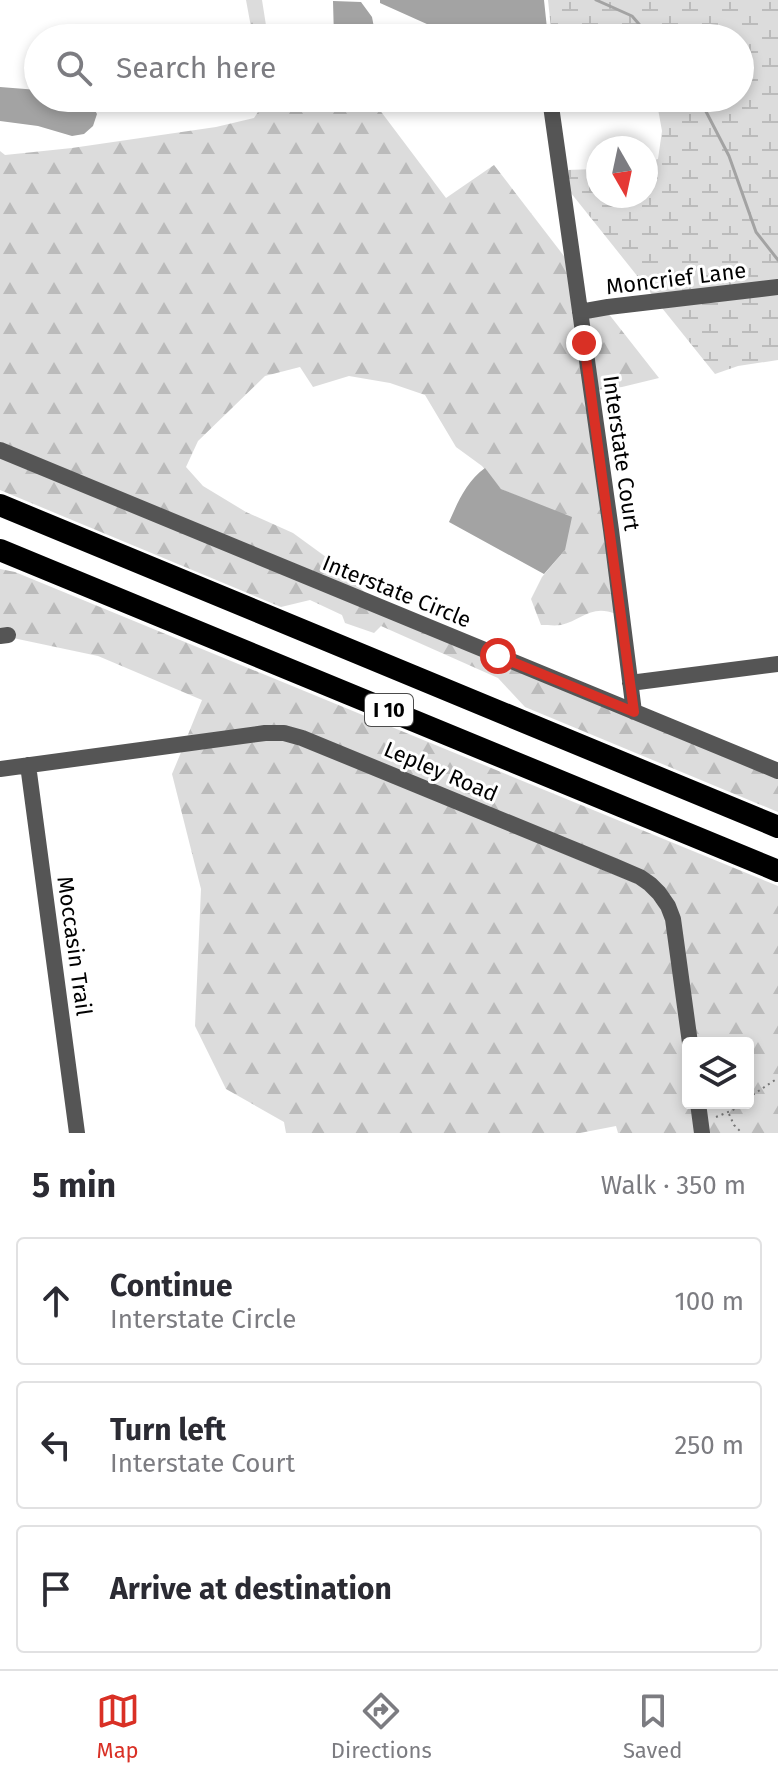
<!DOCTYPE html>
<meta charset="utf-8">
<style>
body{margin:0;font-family:"Fira Sans",sans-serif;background:#f2f2f3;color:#2b2b33}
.controls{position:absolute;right:24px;bottom:24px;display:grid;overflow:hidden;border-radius:8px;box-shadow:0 4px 12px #0003}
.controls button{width:72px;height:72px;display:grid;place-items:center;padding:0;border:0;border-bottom:2px solid #e1e1e2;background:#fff;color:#2b2b33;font:40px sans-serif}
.compass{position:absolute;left:586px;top:136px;width:72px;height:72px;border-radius:50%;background:#fff;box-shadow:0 4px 12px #0003;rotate:171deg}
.stop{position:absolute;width:24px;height:24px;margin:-18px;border:6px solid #d93025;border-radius:50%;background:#fff}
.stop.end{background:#d93025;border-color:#fff;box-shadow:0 2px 8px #0008}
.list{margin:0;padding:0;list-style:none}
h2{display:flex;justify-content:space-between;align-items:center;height:104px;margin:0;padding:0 32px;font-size:34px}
h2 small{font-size:26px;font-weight:400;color:#7c7c81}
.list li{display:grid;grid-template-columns:52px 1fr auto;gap:24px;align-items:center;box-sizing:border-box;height:128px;margin:0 16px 16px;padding:0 16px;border:2px solid #e1e1e2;border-radius:8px}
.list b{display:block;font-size:30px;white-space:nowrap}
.list p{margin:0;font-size:26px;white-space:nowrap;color:#7c7c81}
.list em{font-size:26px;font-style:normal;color:#7c7c81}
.icon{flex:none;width:44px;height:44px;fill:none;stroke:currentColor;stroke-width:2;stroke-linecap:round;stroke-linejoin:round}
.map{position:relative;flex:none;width:778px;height:1133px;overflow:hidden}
.search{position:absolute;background:#fff;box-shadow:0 4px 12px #0003;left:24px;right:24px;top:24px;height:88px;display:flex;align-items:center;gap:20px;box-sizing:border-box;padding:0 28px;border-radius:44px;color:#7c7c81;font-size:30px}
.sheet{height:536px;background:#fff}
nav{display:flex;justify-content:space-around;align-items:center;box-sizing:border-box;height:112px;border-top:2px solid #e1e1e2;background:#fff;font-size:22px;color:#7c7c81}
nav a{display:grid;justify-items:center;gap:4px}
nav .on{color:#d93025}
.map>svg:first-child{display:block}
.forest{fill:url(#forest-firs)}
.wetland{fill:url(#wetland-marsh)}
.water{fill:#a3a3a3}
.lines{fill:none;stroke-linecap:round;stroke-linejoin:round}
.stream{stroke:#a3a3a3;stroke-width:3}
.path{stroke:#777;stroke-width:2;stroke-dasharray:2 4;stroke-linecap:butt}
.minor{stroke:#555;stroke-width:16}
.highway{stroke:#000;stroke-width:22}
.route{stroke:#d93025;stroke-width:10}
.labels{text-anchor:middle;stroke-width:6;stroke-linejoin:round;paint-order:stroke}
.shield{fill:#fff;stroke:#4c4c4c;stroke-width:2}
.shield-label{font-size:20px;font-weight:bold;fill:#000}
.street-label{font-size:22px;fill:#000;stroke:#fff}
</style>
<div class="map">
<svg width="778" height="1133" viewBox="0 0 778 1133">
<defs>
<pattern id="forest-firs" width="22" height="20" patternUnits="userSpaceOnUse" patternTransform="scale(2)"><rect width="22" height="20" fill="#dcdcdc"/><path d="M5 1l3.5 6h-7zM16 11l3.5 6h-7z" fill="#bbb"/></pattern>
<pattern id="wetland-marsh" width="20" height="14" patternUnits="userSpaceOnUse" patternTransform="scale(2)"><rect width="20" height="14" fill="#dcdcdc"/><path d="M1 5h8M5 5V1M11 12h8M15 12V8" fill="none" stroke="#bbb"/></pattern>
</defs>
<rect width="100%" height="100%" fill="#fff"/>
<path class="forest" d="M246 0H262L268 38H253Z
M264 98H300L314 102 344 100 351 104 367 106 376 105 446 198 494 165 567 260 616 614C591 604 582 620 561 625 555 626 547 625 541 625L531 599 542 577 565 550 533 503 501 489 482 466 456 447 425 395 390 383 349 376 313 387 300 367 265 376 198 441 186 467 203 486 246 512 293 533 326 557 370 597 0 443V151L5 155 72 148 216 127 254 118 264 103Z
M608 313 659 378 622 387 596 390 586 317Z
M0 456 778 778V812L525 707 498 678 381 626 374 633 345 623 342 615 310 600 281 607 0 490Z
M0 569 15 572 778 886V1133H707L703 1103H748V1043H695L669 897 303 732 187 737 202 700 98 656 13 638 0 630Z
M265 738 292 741 647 888 668 920 688 1067V1103H693L697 1133H618L616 1126 580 1133H286L284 1122 226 1089 195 1026 201 889 172 774 182 750Z"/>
<path class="wetland" d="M548 0H778V282L654 297 567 188 565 170 598 169V196H646V162L658 159 662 131 656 98H740V38H552Z
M778 293V360L738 366 715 374 662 308Z"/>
<path class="water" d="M380 0H544L548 38H458L380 3Z
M333 1 361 2 372 17 376 38H334Z
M0 87 38 90V98H83L91 103 97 114 93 126 84 134 72 136 38 126 0 121Z
M485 468 501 489 572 517 565 550 544 574 449 522C458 502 466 482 485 468Z"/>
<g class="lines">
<path class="stream" d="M596 0 632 16 651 38
M699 98 729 156 756 232 778 260"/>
<path class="path" d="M748 1098 778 1078
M729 1114 734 1125 742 1133
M716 1117 733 1110 741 1103"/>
<path class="minor" d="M551 106 611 530 634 712
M580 312 608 307 778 287
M0 450 778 771
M0 636 8 635
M630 683 778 664
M28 765 77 1133
M0 769 265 733H284L302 738 614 866 640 877 650 884 659 893 668 906 673 919 690 1043
M698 1103 702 1133"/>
<path class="highway" d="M0 505 778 827
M0 550 778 871"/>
</g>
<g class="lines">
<path class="route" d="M498 656 634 712 584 343"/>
</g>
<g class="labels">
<rect class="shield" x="365" y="694" width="48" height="32" rx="6"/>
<g class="shield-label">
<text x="389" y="717">I 10</text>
</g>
<g class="street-label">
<text transform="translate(676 278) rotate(-7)" y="8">Moncrief Lane</text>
<text transform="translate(622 453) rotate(82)" y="8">Interstate Court</text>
<text transform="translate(397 591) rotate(22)" y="8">Interstate Circle</text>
<text transform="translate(441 771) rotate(23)" y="8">Lepley Road</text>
<text transform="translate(75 946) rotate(82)" y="8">Moccasin Trail</text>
</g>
</g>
</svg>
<div class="controls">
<button><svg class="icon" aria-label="layers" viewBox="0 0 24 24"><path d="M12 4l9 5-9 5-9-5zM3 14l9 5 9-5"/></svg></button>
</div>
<svg class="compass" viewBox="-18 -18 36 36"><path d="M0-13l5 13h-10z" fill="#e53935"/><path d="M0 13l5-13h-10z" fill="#7c7c81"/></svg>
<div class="stop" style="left:498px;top:656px"></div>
<div class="stop end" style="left:584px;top:343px"></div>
<div class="search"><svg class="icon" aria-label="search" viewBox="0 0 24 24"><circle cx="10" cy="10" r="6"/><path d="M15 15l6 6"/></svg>Search here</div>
</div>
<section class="sheet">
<h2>5 min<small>Walk · 350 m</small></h2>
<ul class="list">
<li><svg class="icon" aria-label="ahead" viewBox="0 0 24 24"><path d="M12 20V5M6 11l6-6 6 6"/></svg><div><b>Continue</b><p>Interstate Circle</p></div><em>100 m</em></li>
<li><svg class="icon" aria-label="left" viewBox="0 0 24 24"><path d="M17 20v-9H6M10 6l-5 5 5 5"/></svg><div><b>Turn left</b><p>Interstate Court</p></div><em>250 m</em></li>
<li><svg class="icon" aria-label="arrive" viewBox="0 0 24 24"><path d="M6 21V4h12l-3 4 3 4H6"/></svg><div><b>Arrive at destination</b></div></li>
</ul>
</section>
<nav>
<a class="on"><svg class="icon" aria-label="map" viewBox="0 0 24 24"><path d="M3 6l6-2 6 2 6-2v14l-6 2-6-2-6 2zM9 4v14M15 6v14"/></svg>Map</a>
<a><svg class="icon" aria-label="directions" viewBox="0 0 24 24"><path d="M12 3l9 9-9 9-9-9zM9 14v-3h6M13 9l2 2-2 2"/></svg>Directions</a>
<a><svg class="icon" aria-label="saved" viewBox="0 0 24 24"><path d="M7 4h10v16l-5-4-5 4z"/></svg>Saved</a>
</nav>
